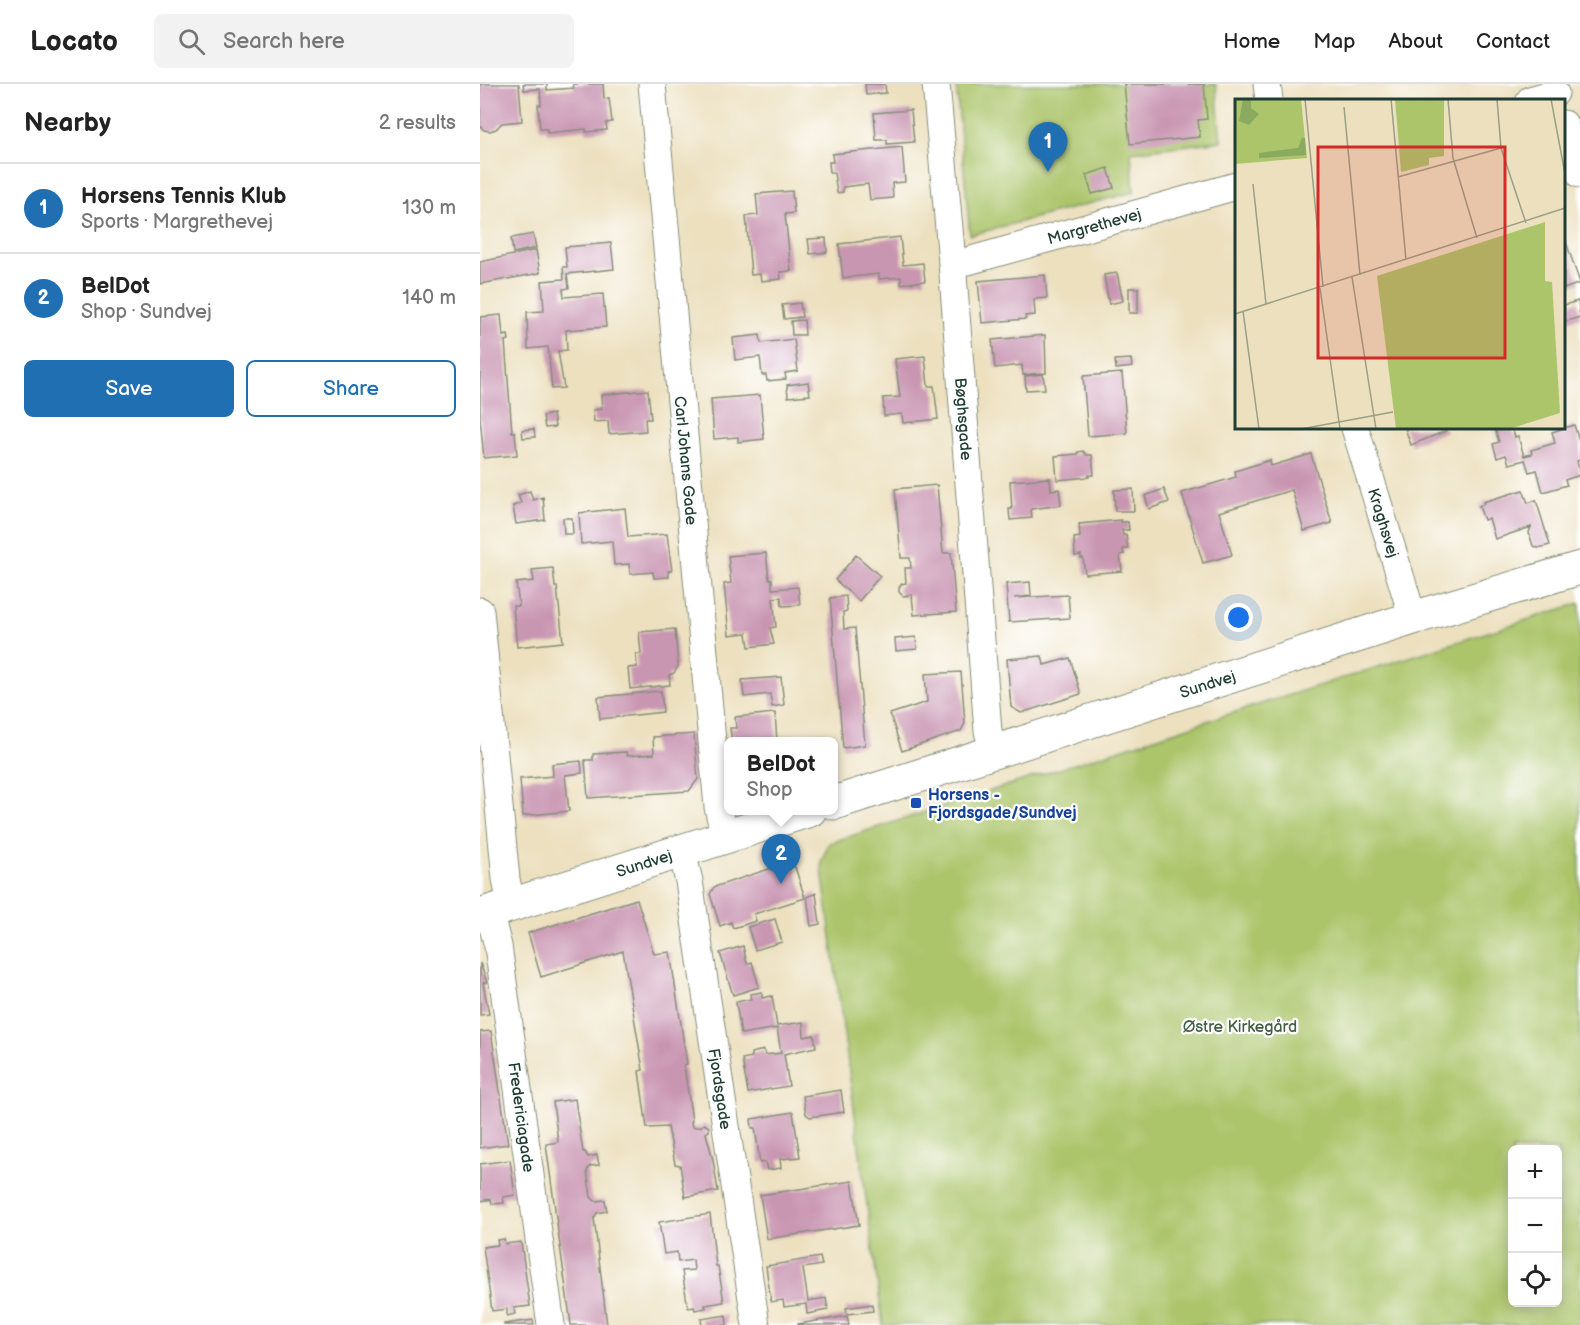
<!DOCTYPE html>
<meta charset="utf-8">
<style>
body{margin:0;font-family:"Balsamiq Sans",sans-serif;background:#f2f2f2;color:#222}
.controls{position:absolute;right:18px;bottom:18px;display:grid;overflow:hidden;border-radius:9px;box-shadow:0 3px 15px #0003}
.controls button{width:54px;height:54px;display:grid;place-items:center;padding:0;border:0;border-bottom:2px solid #e0e0e0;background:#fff;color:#222;font:30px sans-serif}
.you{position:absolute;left:759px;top:534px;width:21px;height:21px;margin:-15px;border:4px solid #fff;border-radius:50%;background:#1a73e8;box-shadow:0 0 0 9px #1a73e833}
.badge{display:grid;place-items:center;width:39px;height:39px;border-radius:50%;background:#1f6fb2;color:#fff;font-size:20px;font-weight:700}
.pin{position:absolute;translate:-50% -50px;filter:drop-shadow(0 2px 3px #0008)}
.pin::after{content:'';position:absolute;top:32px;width:21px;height:18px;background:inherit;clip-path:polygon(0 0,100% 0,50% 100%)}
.popup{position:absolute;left:244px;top:653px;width:114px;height:78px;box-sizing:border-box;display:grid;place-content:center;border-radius:9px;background:#fff;filter:drop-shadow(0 2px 4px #0005);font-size:20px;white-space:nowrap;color:#767676}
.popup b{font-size:22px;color:#222}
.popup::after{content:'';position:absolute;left:50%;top:100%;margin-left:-12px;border:12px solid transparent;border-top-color:#fff}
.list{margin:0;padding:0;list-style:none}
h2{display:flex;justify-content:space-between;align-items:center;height:78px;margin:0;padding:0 24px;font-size:26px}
h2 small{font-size:20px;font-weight:400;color:#767676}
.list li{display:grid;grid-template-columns:39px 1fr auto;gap:18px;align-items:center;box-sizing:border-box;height:90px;padding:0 24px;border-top:2px solid #e0e0e0}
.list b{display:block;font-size:22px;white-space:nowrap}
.list p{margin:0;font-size:20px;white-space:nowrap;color:#767676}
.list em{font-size:20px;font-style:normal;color:#767676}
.actions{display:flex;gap:12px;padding:18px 24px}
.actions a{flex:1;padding:14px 0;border:2px solid #1f6fb2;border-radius:9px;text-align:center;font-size:21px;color:#1f6fb2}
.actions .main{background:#1f6fb2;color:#fff}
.icon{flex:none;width:33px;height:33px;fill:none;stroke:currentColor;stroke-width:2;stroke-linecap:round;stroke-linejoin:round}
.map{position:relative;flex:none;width:1100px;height:1241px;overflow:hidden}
header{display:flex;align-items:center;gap:36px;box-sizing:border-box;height:84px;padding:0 30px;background:#fff;border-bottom:2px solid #e0e0e0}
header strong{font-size:28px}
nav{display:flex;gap:33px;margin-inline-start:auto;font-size:21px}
.search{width:420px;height:54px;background:#f2f2f2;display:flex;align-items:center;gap:15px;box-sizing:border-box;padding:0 21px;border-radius:9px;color:#767676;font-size:22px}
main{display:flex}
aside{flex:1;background:#fff}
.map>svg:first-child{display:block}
.green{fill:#acc56b;stroke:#668150;stroke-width:1.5;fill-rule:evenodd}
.building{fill:#c996b2}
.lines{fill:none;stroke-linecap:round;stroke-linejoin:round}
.minor-casing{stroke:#868e7a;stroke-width:29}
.tertiary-casing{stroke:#868e7a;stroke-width:35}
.minor{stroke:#fff;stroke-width:27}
.tertiary{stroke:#fff;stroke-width:33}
.transit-dot{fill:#1a4fb4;stroke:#fff;stroke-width:2}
.labels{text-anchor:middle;stroke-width:4.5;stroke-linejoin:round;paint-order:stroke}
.street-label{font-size:16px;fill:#1f3d34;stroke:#fff}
.transit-label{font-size:16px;font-weight:bold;fill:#164399;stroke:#fff;text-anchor:start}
.park-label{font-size:16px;fill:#425f42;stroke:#fff}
.inset-road{fill:none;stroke:#9a9f87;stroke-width:1.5}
.view{fill:#d62828;fill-opacity:0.15;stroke:#d62828;stroke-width:3}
.inset-edge{fill:none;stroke:#1f3d34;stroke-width:3}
</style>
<header>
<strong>Locato</strong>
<div class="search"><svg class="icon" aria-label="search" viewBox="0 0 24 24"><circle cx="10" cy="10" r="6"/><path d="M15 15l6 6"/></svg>Search here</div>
<nav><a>Home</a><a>Map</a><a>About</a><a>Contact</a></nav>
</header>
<main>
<aside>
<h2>Nearby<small>2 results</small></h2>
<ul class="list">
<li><span class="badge">1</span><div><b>Horsens Tennis Klub</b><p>Sports · Margrethevej</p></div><em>130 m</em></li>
<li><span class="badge">2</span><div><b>BelDot</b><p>Shop · Sundvej</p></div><em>140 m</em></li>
</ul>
<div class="actions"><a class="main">Save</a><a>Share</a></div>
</aside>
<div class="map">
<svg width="1100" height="1241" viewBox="0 0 1100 1241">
<rect width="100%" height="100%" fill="#fff"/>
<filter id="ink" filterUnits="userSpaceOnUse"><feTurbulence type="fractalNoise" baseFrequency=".0167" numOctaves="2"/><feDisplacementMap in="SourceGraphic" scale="12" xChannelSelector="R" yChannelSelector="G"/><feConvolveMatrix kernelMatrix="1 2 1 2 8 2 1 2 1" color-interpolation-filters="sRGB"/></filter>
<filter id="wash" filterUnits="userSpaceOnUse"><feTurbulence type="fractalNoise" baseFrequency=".008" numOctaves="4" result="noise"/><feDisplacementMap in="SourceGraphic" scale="24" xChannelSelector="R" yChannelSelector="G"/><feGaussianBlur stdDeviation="1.35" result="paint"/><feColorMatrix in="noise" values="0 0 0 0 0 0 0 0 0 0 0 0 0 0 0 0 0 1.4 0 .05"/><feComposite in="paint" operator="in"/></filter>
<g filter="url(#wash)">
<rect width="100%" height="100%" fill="#ece0bf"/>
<path class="green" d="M476 0H736L741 57 651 68 654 108 490 151Z
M1100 519V1241H403L341 778 349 759 743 632ZM1032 1066H1078V1218H1032Z"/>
<g id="blocks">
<path class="building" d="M0 0H39L42 37 22 39 16 45 10 47 4 46 0 42Z
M43 0H67V6L94 4 93 0H123L124 15 129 14 132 38 126 39 127 46 106 48V45L67 49V45H60L58 21H61L60 5 44 6Z
M385 0H405L406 9 386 11Z
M644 0H724L727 35 718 36 720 53 650 60Z
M431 26 434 58 407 60V56H396L394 29Z
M422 63 425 98 412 99 413 114 390 116 388 100 363 103V108L357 109 354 89H350L349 78H353L352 70Z
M628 84 634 104 612 110 606 91Z
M312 107 314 129 305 130 311 187 300 188 301 195 281 197 280 190 271 191 266 132 278 131 276 110Z
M53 150 56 164 33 169 31 154Z
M1084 152 1100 199 1084 205Z
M420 153 423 181 443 179 445 197 421 200V193L399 195V190L363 194 359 160Z
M346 154 347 168 330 170 328 155Z
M131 159 134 185 87 190 89 204 83 205 84 213 123 210 126 243 86 246 87 266 78 267 84 304 72 305 68 263 48 265 47 228 64 227 62 197 84 195 83 183H87L85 163Z
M56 166 60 189 0 200V178Z
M637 189 643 217 629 220 624 191Z
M565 191 567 214 554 215 555 231 545 232 546 235 502 239 498 197Z
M649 204H658V229H649Z
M1098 217 1100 233 1084 238V221Z
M320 219 322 233 304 235 302 221Z
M21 231 23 252 28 251 29 256 25 257 32 348H35L37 371 4 374 0 334V233Z
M324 236 325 251H312L311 237Z
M280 251 281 259 314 255 318 287 305 289 306 295 287 297 286 291H282L280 273 255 276 253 254Z
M565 251 566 289 543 291 542 281 515 284 512 256Z
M445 272 448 302H454L458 335 423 339 422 330 404 332 403 314 420 313 415 275Z
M651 275 652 283 636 285 635 276Z
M642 289 647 349 608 352 603 292Z
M563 290 565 305 546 306 545 292Z
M328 298 330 311 308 313 307 301Z
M168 306 171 335H165L166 347 129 350 128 337 114 338 113 326 122 325 121 311Z
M280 311 284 355 258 358V353L234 355 231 315Z
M73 330 75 343 65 344 63 332Z
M1094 341 1100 360V376L1097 377 1100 391 1085 396 1087 401 1063 408 1057 386 1049 388 1045 376 1029 380 1026 371 1017 374 1013 360 1019 358 1015 344H1032L1035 353 1038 352 1044 372 1052 370 1051 366 1075 359 1072 348Z
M925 344H965L966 347 931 361Z
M54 345 55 353 43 354 42 346Z
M603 367 607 371H612L614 391H609V393L577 396 575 372 598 370V368Z
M831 370 852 439 824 447 812 406 739 428 752 471 723 479 702 409 756 393 755 387 790 376 791 382Z
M570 394 571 406 579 405 581 421 551 425 552 434 530 436 529 425H532L530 397Z
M457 401 463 469H471L476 528 434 531 432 511 423 512 419 508V504L421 500 426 499 425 484H431L430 474H421L415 405Z
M653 405 654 427H635L634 406Z
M684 405 689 418 669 425 665 412Z
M1043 406 1048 419 1056 416 1070 461 1058 464 1053 462 1049 449 1051 443 1015 455 1009 434 1004 436 999 422 1004 420 1003 418Z
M50 407 53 416 63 413 65 436 36 440 33 422 41 419 38 411Z
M145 424 148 453 187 450 192 487H188L189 493 174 494 173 488 150 490 149 480 134 481 132 457 101 460 99 429Z
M83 434H92L93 450H84Z
M641 436V438H648L649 446H642L643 451H646L648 465H643L644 470 640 471 642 487 605 490 603 474H601V471L595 472 594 454 600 453 599 440Z
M286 469 289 495H292V505L318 503 320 521 302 522 301 513 293 514 296 543 290 544 294 560 269 563 267 549 249 551 244 500 251 499 248 472Z
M376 471 400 492 379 517 355 496Z
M73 484 75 503H77L83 558 37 563 33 522H39L36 499 54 497 52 486Z
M550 498 551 512 534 514 588 511 590 534 529 538 526 500Z
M366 512 367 527 363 528 364 545 375 544 385 661 363 664 350 514Z
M195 545 198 582 194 589 189 591 190 601 150 605 148 584 157 583 156 570H161L159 548Z
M436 553 437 565 416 567 415 555Z
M562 572 564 581 590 574 601 610 541 629 531 623 527 575Z
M481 588 485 639 481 647 422 667 410 630 447 618 445 590Z
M301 593 304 621 292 623 290 610 264 613 262 596Z
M181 607 183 628 120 635 118 613Z
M295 629 297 658H252L250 644H256L255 633Z
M214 650 218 695 209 707 108 714 105 676H113V670L146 668 147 672 174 670 173 653Z
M101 677 102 689 85 691 89 727 43 732 40 695 73 692 72 680Z
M307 779 315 783 325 814 274 830 276 837 253 844 251 838 240 842 230 810 234 803Z
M336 809 340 840 331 842 327 813Z
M157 815 174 870 190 868 207 980 204 981 212 1037 211 1038 212 1043H220L224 1040 229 1043V1047L226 1049 233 1076 238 1107 205 1113 200 1081 195 1080 188 1043 167 1044 159 987 163 986 143 867 61 893 48 849Z
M295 835 302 858 275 866 268 843Z
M263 862 267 880 272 878 279 903 253 911 240 869Z
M0 879 7 898 3 899 9 930 0 931Z
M282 908V914L292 912 297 942 323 938 324 953 334 951 336 963 304 970 309 1002 268 1009 262 975 272 973 271 969 284 966 285 971 301 969 297 944 261 950 256 918 271 915 270 910Z
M11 947 28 1060 0 1064V948Z
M361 1006 364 1028 330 1033 326 1030 323 1012Z
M95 1015 103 1068H105L108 1073 117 1071 119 1081 110 1082 107 1087 111 1113 115 1117 125 1116 127 1127 117 1129 114 1134 127 1241H91L66 1060 78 1058 73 1018Z
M313 1028 320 1073 300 1075 301 1084 287 1086 285 1078 280 1079 275 1044H272L271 1035Z
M30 1076 35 1111 23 1113 24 1119 12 1120 11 1115 0 1117V1080Z
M372 1097 379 1141 287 1155 280 1111Z
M230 1130 236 1182H238L244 1218 225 1221 226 1224 215 1226 214 1223 208 1224 202 1187 214 1186 213 1176 198 1178 197 1168 184 1170 179 1138Z
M24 1155 25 1160 41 1158 50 1222 34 1224 35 1230 27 1232V1225L12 1227 3 1163 18 1161 17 1156Z
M340 1173 342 1181 323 1184 328 1217 346 1214 348 1226 327 1230 326 1220 304 1223 303 1216 291 1218 286 1182Z
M392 1220 393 1227 367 1230 366 1224Z
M246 1231 247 1241H222L221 1235Z
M367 1232 369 1241H318V1240Z
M53 1236 54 1241H24V1240Z"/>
</g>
</g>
<g filter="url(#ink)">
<use href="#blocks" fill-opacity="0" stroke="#868e7a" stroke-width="1.5"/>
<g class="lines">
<defs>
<g id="minor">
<path id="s1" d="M172 0 238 723 245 754"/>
<path id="s2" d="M456 0 472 178 508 647 514 668"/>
<path d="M787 0 789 16"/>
<path d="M1050 16 1075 9"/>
<path d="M1084 40 1100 90"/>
<path id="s3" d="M472 178 488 177 756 102"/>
<path id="s4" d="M875 344 933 534"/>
<path d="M0 527 26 795 31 821"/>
<path id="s5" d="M202 768 209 797 276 1241"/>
<path id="s6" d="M9 828 18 862 71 1241"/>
</g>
<g id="tertiary">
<path id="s7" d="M354 719 933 534 1100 484"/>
<path id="s8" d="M0 831 330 726"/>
</g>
</defs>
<use href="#minor" class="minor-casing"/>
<use href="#tertiary" class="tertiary-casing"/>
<use href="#minor" class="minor"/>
<use href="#tertiary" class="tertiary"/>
</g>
</g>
<rect class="transit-dot" x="430" y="713" width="12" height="12" rx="3"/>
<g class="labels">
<g class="street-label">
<text dy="6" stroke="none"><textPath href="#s3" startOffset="147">Margrethevej</textPath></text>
<text dy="6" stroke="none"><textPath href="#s2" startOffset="336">Bøghsgade</textPath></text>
<text dy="6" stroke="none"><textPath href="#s1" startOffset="378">Carl Johans Gade</textPath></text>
<text dy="6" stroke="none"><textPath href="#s4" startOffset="99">Kraghsvej</textPath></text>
<text dy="6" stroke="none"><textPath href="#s7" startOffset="392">Sundvej</textPath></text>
<text dy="6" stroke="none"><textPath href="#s8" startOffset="172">Sundvej</textPath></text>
<text dy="6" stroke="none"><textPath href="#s5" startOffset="240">Fjordsgade</textPath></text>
<text dy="6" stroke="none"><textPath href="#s6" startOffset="208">Fredericiagade</textPath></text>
</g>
<g class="transit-label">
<text x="448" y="716">Horsens -<tspan x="448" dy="18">Fjordsgade/Sundvej</tspan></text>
</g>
<g class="park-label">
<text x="760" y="948">Østre Kirkegård</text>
</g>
</g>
<g transform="translate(755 15)">
<rect width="330" height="330" fill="#ece0bf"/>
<path d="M0 0H66L72 59 0 65ZM160 0H209V57L194 59V66L166 73ZM310 123V182L317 183 325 314 274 330H161L142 177Z" fill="#acc56b"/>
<path d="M8 0H16V9L24 15 14 26 4 22ZM67 39H70L71 56 24 59V54L63 49Z" fill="#89aa5f"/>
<path class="inset-road" d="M70 0 88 188M156 0 171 161M213 0 218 59 242 139M262 0 266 49 291 124M316 0 330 75M109 8 125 176M163 78 266 49M18 85 31 205M117 178 141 330M85 189 105 330M8 212 24 330M0 215 330 109M66 330 158 313"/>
<path class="view" d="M83 48H270V259H83Z"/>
<rect width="330" height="330" class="inset-edge"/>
</g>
</svg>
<div class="controls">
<button>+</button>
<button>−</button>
<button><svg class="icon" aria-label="locate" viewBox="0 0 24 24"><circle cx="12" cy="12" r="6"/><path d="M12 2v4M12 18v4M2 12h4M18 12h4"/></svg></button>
</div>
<div class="you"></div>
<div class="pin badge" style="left:568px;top:88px">1</div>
<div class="pin badge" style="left:301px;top:800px">2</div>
<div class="popup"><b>BelDot</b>Shop</div>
</div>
</main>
